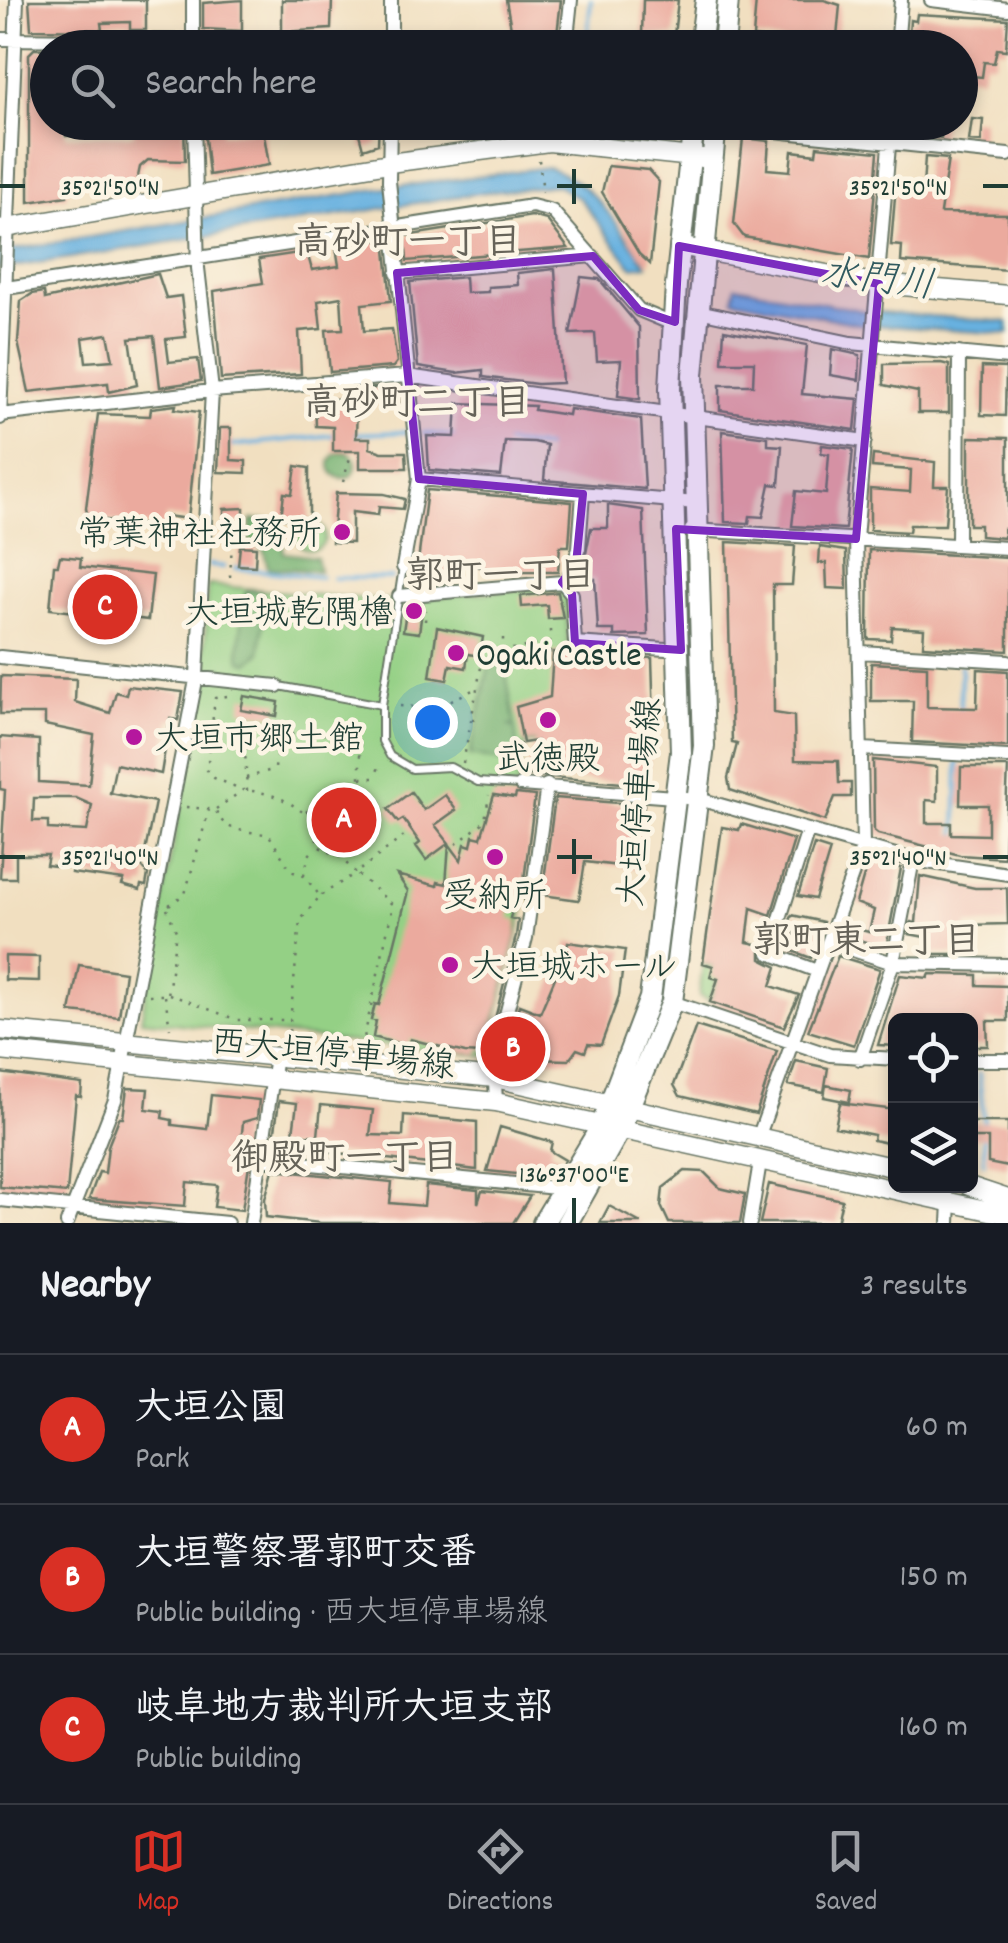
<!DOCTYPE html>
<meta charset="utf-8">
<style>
body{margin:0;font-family:Dekko,"Klee One",sans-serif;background:#242831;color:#f1f3f6}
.controls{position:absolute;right:30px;bottom:30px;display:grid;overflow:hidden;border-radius:15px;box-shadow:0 5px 15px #0003}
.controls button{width:90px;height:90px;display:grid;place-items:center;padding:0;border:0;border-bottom:2px solid #363941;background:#171b24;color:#f1f3f6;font:50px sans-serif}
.you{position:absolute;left:432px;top:722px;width:35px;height:35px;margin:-25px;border:8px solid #fff;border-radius:50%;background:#1a73e8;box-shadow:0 0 0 15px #1a73e833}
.badge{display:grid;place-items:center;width:65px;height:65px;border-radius:50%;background:#d93025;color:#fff;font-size:32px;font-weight:700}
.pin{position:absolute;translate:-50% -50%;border:5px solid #fff;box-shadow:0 2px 10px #0006}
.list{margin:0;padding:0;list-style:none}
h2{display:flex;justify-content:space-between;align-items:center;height:130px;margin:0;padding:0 40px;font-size:42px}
h2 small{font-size:32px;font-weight:400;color:#9ea1a6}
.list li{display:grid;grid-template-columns:65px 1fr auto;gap:30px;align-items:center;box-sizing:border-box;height:150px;padding:0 40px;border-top:2px solid #363941}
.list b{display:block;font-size:38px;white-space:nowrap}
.list p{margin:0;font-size:32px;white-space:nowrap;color:#9ea1a6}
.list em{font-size:32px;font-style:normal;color:#9ea1a6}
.icon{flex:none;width:55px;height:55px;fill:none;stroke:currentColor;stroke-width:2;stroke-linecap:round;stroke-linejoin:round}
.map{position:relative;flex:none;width:1008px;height:1223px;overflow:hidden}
.search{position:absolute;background:#171b24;box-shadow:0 5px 15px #0003;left:30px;right:30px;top:30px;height:110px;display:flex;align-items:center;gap:25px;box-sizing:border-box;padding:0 35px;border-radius:55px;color:#9ea1a6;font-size:38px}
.sheet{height:580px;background:#171b24}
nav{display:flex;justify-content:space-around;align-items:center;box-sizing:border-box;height:140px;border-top:2px solid #363941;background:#171b24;font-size:28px;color:#9ea1a6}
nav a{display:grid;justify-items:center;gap:5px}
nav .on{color:#d93025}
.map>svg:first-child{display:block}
.green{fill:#94d085;stroke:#5a865c;stroke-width:2.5}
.forest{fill:#77b272;stroke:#4b7853;stroke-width:2.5}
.water{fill:#68b1e0;stroke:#44778a;stroke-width:2.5}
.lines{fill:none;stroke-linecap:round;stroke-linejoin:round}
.stream{stroke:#68b1e0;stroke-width:4}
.building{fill:#ebaa9e;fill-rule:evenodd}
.lane-casing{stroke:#687665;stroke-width:10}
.street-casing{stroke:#687665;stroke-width:16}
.secondary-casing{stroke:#687665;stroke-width:21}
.primary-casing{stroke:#687665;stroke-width:24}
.path{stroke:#687665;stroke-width:2.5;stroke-dasharray:2.5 8;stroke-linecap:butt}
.lane{stroke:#fff;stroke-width:6}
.street{stroke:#fff;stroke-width:12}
.secondary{stroke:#fff;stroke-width:18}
.primary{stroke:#fff;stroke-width:20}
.marked{fill:#7b2cbf;fill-opacity:0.2;stroke:#7b2cbf;stroke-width:8;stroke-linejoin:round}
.ticks{fill:none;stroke:#1f3d34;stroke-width:4}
.poi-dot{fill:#b5179e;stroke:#fcf5e5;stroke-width:4}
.labels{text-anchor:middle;stroke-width:9;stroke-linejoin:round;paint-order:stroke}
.poi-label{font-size:35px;fill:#1f3d34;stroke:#fcf5e5;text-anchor:start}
.street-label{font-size:35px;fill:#1f3d34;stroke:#fcf5e5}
.neighbourhood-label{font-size:38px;font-weight:bold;fill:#666359;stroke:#fcf5e5}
.water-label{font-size:38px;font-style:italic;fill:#315a5f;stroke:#fcf5e5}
.ticks-label{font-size:25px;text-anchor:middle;fill:#1f3d34;stroke:#fcf5e5;stroke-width:9;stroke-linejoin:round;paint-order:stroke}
</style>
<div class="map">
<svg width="1008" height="1223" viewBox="0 0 1008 1223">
<rect width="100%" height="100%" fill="#fcf5e5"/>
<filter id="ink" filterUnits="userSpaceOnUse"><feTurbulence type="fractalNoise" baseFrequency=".01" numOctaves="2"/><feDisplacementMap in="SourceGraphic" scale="20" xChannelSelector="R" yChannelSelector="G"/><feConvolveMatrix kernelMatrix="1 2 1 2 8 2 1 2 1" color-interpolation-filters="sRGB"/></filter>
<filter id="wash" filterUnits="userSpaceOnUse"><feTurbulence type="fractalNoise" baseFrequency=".0048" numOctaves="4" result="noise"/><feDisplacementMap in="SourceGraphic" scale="40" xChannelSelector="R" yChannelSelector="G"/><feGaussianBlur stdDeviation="2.25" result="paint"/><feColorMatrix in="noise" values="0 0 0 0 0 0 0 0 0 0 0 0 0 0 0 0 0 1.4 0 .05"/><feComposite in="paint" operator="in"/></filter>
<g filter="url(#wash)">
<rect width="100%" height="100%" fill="#f1dfc0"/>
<path class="green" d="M297 536a14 14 0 1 1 28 0a14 14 0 1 1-28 0Z
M208 585 388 601 559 586 566 591 570 694 582 735 525 744 497 896 525 904 487 1056 141 1020 203 680Z
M703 964 721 970 710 1001 699 996Z"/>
<path class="forest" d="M330 465a13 13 0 1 1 26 0a13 13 0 1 1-26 0Z
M252 520H280L284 553 316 557 319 571 268 568 263 548 248 539Z
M260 590 266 600 260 653 248 663 241 661 239 654 244 596 247 591Z
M503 655 515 725 510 726 515 728 518 757 502 761 470 755 490 661Z"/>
<path class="water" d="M548 167C595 183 618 227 647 265L632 267 580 199 556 185 486 192 0 269V252L372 190Z
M736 286 864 311 1008 322V334L858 324 733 299Z"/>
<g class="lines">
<path class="stream" d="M588 30 591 0
M576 124V122
M424 433 459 437
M353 434 405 432
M503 443 549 448
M219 447 334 435
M209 565 224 567
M235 568 321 577
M333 578H391
M960 711 961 666
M956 839 958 762
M979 1074 984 1123
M984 1137V1163"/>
</g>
<g id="blocks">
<path class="building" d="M29 0H146V30H130V22L101 23 102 30 31 29Z
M242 0V31L203 29V3Z
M282 0H332L331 29 282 32Z
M506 0H561L557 35 512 34Z
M643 0H678L674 36 642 35Z
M756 0H824L840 5 836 48 753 37Z
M917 14 1008 19 1006 50 997 49 994 63 984 62 982 77 960 75V48H908L910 20 916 21Z
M34 49H48V122H65L66 136 134 135V122H184L185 161 148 160 140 167 136 186 94 192 91 185H65L67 196 29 202V54Z
M972 119 983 120 981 142 969 141Z
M356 122H379L378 144 363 149Z
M901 122H943L941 138 901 134Z
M221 126 222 134 263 129 269 165 209 175 204 129Z
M743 138 769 141 767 169 790 171 792 151 816 154 817 146 878 152 869 259 744 237 734 224Z
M925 157 948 159 940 213 1008 214V270L901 262 902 246 891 245 896 185 923 187Z
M608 166 648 170 659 182 650 264 639 254 602 192Z
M532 216 547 220 568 248 407 261 405 236Z
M385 239 391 301 362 304 364 331 392 329 397 362 393 367 330 372 326 330 343 329 341 297 318 301 321 329 299 331 301 374 221 379 214 291 263 283 259 259 298 253 301 257 308 256 312 270 339 266 336 247Z
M555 269 562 383 537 384 483 377V370L456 373 418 367 410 282 465 277 466 293 488 292V287L518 285 517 273Z
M158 274 166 298 181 296 184 320 186 337 166 339 169 362 198 359 201 381 160 387 154 336 130 338 137 385 109 392 108 383 29 392 18 342 21 301 32 294 44 292 45 299ZM108 334 113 360 86 362 83 338Z
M581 277 599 279 639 327 640 399 618 396 621 360 597 361 595 333 570 334Z
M724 330 807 345 802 394 858 399 855 430 720 410V385H753L754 362H722Z
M832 349 860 355 859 380 830 375Z
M941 363 949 365V413H918V392L884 385V364Z
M982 367 1006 368 1005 416 981 415Z
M391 387 399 390V404L357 403 356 438H370V448L382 452H406L407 468H360V451H333V427L316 426 315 401 345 398 350 390Z
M457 403 535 406 534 410 568 415 569 409 641 419 645 489 544 480 547 445 534 442 505 441 501 476 429 470 427 436 455 437Z
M176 405 175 409 199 412 188 519 166 516 164 527 88 518 86 508 98 414 150 416 151 408Z
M220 428H231V460L246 461V473L218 472Z
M722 431 768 437V445L782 446 779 485 770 484 763 517 750 516 749 523 725 522Z
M969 437 1008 438V529H1004V538L980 536V525H969Z
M822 445 853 449 845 529 792 526 796 491 826 494 829 454 821 453Z
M873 455 935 462 934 486H948L945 525H910L909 532 870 530V489L910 492 911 470 872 467Z
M296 466 309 468V520L281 518 284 493 292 494Z
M427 490 572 502 569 546H560L558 572H506L466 564 454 566 449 582 410 585 411 577 416 578Z
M336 493 384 494 405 499 403 509 379 507 378 515 352 512V543L332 542Z
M608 505 643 510 648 635 614 636V630H598L595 579 584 578V564L591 528H608Z
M244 508V522L224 523V509Z
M727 542 795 546 792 585H773L774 713 794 716 795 760 838 761 839 783H851V797H835L825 821 730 790 728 778 737 744 732 743Z
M240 546 256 547 255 566 238 565Z
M820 547 846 551 847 589 827 588 826 563H819Z
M869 550 1008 558V651L923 646 924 629 892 627 891 640 868 639Z
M60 556 81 558 80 567 153 575 148 620 107 615 106 629 89 628 91 614 50 609 54 565H58Z
M558 592 563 618 548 619 547 605 522 607 521 596Z
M423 604 419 633 403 631 407 605Z
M437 627 483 637 480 656 468 654 466 668 450 665 447 680 430 677Z
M553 652 652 658 654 722 646 785 526 775 536 741 523 743 516 707 550 697Z
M871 663 927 666V707L977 708 978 669 1008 671V747L912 742 913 701H871Z
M1 676 76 679 75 702 110 713 116 692 126 695 128 686 183 692 178 720 170 719 161 774 116 764 110 793 155 802 142 867 148 874 146 886 141 885 140 890 122 885 124 880 71 873 72 868 46 865 48 855H16V878H0L5 790 0 789V737L39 740V782L89 785 94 735 45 725V714H0ZM34 798H76L92 805 87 831 48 829V821H33Z
M244 696 279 702 277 716 241 710Z
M873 760 937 767V801L926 800V823H951V834L988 835V805H960L961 767H1008L1004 858 960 855 878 834 874 831Z
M411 792 424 810 445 795 456 810 435 825 449 843 426 860 416 846 420 843 403 819 398 822 388 809Z
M516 794 535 796 522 895 516 896 510 918 518 920 516 936 487 1050 481 1048 479 1054 465 1053 410 1039 408 1046 373 1037 376 1021 371 1020 375 1004 379 1005 408 891 397 875 437 886 438 882 446 884 449 844 461 860 465 844 471 846 473 836 481 838 494 795 515 798Z
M555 798 644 805 636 868 585 862 579 900 542 895Z
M741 824 794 840 771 915 751 908 747 942 761 945V959L777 967 771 986 799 995 784 1027 710 1002 718 979 710 977 713 966 703 963 722 827 739 830Z
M814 845 830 850 815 899 798 896Z
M868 861 901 868 886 948 842 935 844 926 869 932 874 910 856 903Z
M920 876 975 888H1007L1008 924 967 925 962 954H930V938L909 934 911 922 916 923Z
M792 915 823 922 811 958 790 950 796 933 787 930Z
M568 942 625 950 619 996 601 1045 588 1044 585 1052 577 1049 569 1060 529 1059 514 1054 519 1040 511 1037 519 1005 540 1013 557 973 564 976Z
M5 956 39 957V981L5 980Z
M838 956 880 969 854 1045 808 1031Z
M79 965 125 972 119 1017 70 1012Z
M930 974 977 975V985L1008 986V1021H987L988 1046H970V1020H896V1046L878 1045 900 975 928 978Z
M696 1026 777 1051 756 1114 680 1096 674 1085Z
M796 1061 828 1068 824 1092 788 1085Z
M0 1073 82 1084 81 1097 76 1096 67 1193 0 1187Z
M826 1085 851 1090 849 1102 824 1097Z
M127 1088 148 1089 146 1109 163 1111 162 1118 172 1120V1125L207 1129 211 1095 259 1100 257 1118 243 1122 241 1144 244 1151 251 1152 242 1210 214 1207 217 1185 187 1182 185 1206 89 1199 99 1172 105 1173 108 1146 119 1118H123Z
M279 1101 297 1103 293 1133 305 1135 318 1136 321 1105 373 1110 370 1135 403 1136 404 1115 477 1122V1170L273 1145Z
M840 1103 896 1110V1145L873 1140 874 1135 835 1127Z
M970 1122H1008V1167L988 1163V1138H970Z
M500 1127 552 1142 550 1151 565 1160 554 1178 487 1171Z
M273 1170 392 1182 390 1203 424 1206 426 1185 478 1190V1203L482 1191 530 1196 513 1223H320L266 1217 265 1199Z
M685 1171 704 1172 720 1188 745 1194 740 1223H669L661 1206 663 1188Z
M769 1184 842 1200 837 1223H760Z
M609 1206 641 1223H600Z"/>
</g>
</g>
<g filter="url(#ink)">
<use href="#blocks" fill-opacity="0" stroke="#687665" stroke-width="2.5"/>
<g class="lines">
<defs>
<path id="lane" d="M403 567 382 705V741L390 756 412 769 450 767 478 782 520 785
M279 686 382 705"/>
<path id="street" d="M391 0V48
M931 0 1008 9
M0 39 701 46
M193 47V0
M566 48 571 0
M897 48 901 0
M390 122 389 181 419 479 403 567
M716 125 1008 155
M549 142 554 122
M397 273 593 256
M0 289 532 206 552 211 639 310 675 325
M698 311 851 343 1008 358
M0 415 212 391 407 376 865 441
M0 418 17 0
M419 479 696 503
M691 530 1008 548
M958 545 959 353
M562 582 568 580 579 548 583 494
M399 596 562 582 572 594 575 643 681 650
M861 652 1008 661
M0 657 277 686
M862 749 1008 757
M521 785 699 799 913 860 1008 874
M808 830 769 953 817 971
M828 942 893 963 1008 965
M672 1002 830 1055 896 1059
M860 1059 893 963 913 860
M970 1060H1008
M496 1102 494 1061 526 938 547 785
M758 1138 863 845 856 539 891 122
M260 1159 566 1189
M0 1200 227 1223
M67 1223 115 1100 197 675 212 391 198 268 194 122
M251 1223 276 1056
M750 1223 760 1162
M949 1223 950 1201"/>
<path id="secondary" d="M0 229 389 163 549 142 712 159
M679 246 879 284 1008 295
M0 1030 495 1078 896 1168
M0 1051 496 1102 1008 1215
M969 1186 1008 1199"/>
<path id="primary" d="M700 48 706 0
M724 48 728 0
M543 1223 601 1127 650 998 681 752 670 388 676 285 694 122
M567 1223 619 1131 672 1002 704 746 693 375 716 122"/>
</defs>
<use href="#lane" class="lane-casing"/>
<use href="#street" class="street-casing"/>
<use href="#secondary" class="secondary-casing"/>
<use href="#primary" class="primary-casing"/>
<path class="path" d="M539 160 543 192
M343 482 351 454
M230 577 233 525
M425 621 426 610
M550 630V656
M503 638V648
M490 647 491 649
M480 659V657
M227 696 215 698 207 770 214 778 243 790
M400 706 434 708 473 690
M472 719 481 720
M520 743 521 773
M463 763 482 662 499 651 553 643
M246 778 275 769 278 735
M361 778H374L380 765
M247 791 245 750 258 734H349L360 742V778L335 798 327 822 317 825V846L339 856 356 873 320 896
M186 807 216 810C223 834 249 830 269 835L291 871 304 876 320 896 300 921 288 1042
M216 809 243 790C276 793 292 801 316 824
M306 812 319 802 334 798
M448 851 485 821 489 795
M304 875 309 855 316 847
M169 905 185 894 209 810
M169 994 237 1020H289
M149 995H168L176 931 167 909
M165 996 170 1028
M949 1018V1021
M362 1047 393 905 356 873 408 833"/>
<use href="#lane" class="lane"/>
<use href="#street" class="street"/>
<use href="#secondary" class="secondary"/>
<use href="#primary" class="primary"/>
</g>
</g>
<path class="marked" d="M679 246 879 284 856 539 676 529 681 650 575 643 572 594 562 582 576 564 583 494 419 479 397 273 593 256 639 310 675 322Z"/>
<path class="ticks" d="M574 169V204M0 186H25M557 186H592M983 186H1008M574 839V874M0 857H25M557 857H592M983 857H1008M574 1198V1223"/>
<g class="poi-dot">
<circle cx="342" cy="532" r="10"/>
<circle cx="414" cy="611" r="10"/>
<circle cx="456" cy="653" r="10"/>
<circle cx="548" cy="720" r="10"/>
<circle cx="134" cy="737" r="10"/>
<circle cx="495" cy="857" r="10"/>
<circle cx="450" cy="965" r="10"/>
</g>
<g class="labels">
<g class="poi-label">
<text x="322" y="544" text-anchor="end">常葉神社社務所</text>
<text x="394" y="623" text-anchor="end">大垣城乾隅櫓</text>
<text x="476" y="665">Ogaki Castle</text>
<text x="154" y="749">大垣市郷土館</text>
<text x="548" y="769" text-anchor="middle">武徳殿</text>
<text x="495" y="906" text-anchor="middle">受納所</text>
<text x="470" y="977">大垣城ホール</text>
</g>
<g class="street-label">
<text transform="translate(638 802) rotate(-85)" y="12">大垣停車場線</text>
<text transform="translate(333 1052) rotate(6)" y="12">西大垣停車場線</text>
</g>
<g class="neighbourhood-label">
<text x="408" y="253">高砂町一丁目</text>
<text x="417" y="414">高砂町二丁目</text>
<text x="501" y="587">郭町一丁目</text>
<text x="867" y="952">郭町東二丁目</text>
<text x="345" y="1169">御殿町一丁目</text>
</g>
<g class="water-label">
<text transform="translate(878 277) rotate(7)" y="13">水門川</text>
</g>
</g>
<g class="ticks-label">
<text x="110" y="195">35°21'50"N</text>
<text x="898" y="195">35°21'50"N</text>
<text x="110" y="865">35°21'40"N</text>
<text x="898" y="865">35°21'40"N</text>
<text x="574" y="1182">136°37'00"E</text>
</g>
</svg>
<div class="controls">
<button><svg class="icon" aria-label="locate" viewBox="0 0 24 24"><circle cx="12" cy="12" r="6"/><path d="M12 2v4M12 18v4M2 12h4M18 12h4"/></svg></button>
<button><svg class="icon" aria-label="layers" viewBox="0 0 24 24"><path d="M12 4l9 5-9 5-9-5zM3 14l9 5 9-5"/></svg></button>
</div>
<div class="you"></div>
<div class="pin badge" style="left:344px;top:820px">A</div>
<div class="pin badge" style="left:513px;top:1049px">B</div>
<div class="pin badge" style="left:105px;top:607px">C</div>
<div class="search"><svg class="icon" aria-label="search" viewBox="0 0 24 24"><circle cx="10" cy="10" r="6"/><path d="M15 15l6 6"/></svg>Search here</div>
</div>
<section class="sheet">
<h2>Nearby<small>3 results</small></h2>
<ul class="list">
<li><span class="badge">A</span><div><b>大垣公園</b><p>Park</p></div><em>60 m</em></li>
<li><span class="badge">B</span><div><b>大垣警察署郭町交番</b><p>Public building · 西大垣停車場線</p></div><em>150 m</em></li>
<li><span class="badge">C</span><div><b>岐阜地方裁判所大垣支部</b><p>Public building</p></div><em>160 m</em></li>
</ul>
</section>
<nav>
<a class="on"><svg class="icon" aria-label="map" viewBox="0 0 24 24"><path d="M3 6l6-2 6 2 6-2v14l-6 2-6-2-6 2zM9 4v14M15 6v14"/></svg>Map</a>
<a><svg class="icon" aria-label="directions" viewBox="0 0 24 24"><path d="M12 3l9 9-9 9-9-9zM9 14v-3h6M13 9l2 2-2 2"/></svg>Directions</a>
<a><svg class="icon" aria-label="saved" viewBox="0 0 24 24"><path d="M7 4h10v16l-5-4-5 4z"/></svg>Saved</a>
</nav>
